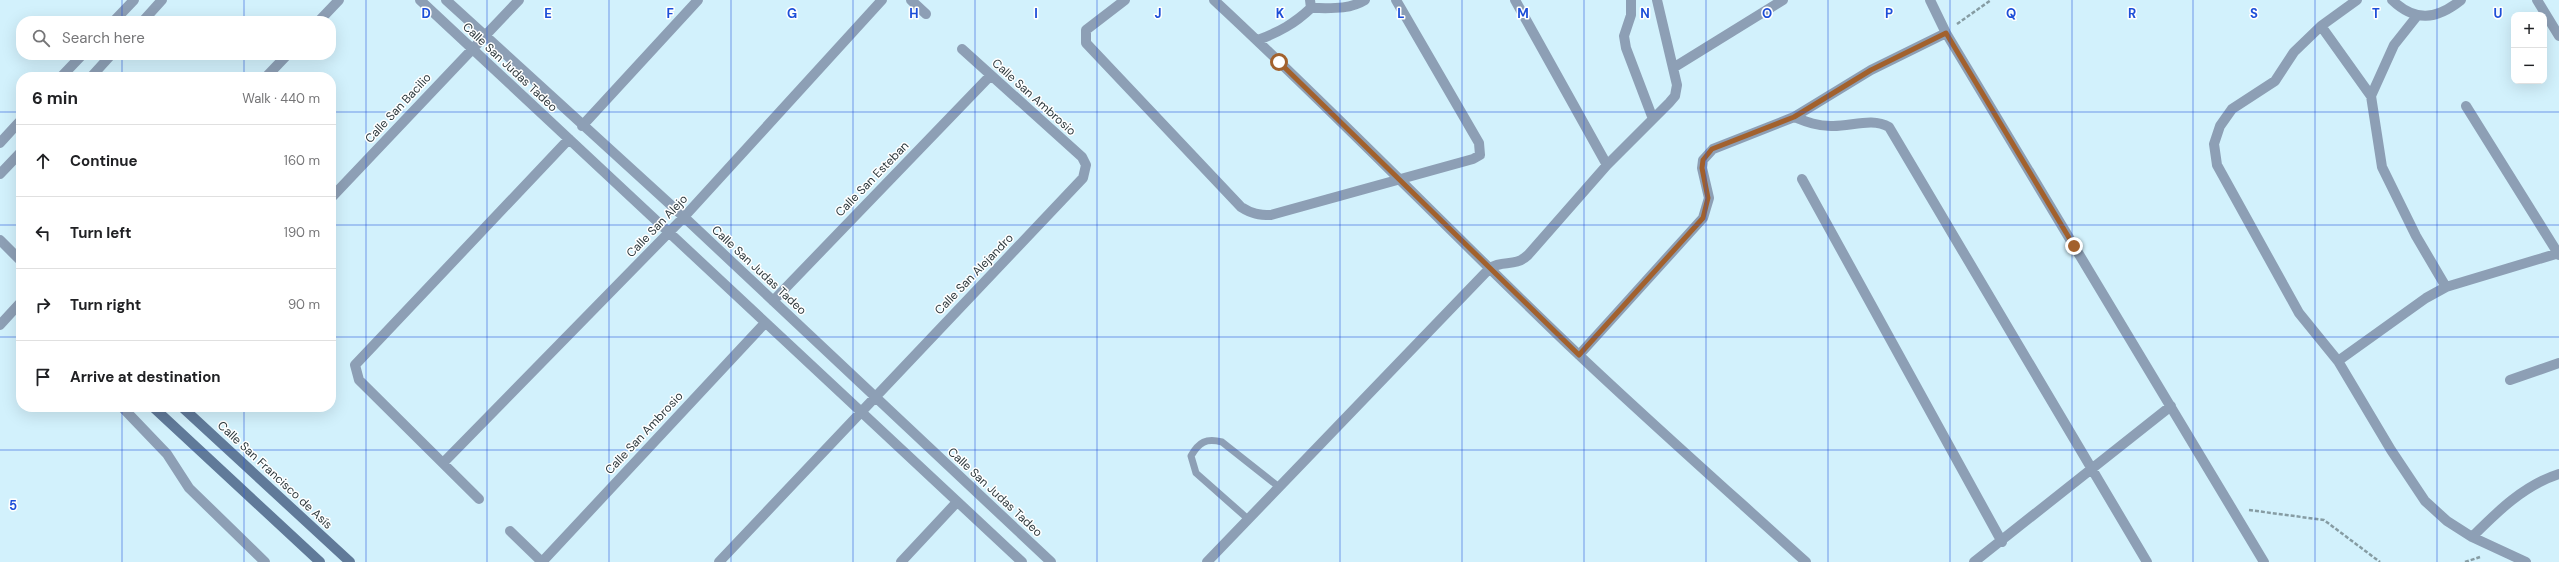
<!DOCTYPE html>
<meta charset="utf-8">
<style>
body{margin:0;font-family:"DM Sans",sans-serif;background:#f6f6f6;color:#202124}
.controls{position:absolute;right:12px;top:12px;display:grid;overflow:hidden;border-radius:8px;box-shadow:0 4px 16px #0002}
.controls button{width:36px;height:36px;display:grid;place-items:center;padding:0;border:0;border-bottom:1px solid #e0e0e0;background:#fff;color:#202124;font:20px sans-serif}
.stop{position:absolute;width:12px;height:12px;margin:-9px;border:3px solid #a2612d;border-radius:50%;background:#fff}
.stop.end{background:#a2612d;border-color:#fff;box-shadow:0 1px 4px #0008}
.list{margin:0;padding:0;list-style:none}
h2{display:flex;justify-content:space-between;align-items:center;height:52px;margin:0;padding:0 16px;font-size:17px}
h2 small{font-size:13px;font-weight:400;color:#757577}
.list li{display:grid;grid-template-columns:26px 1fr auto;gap:12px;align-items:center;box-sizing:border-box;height:72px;padding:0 16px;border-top:1px solid #e0e0e0}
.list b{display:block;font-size:15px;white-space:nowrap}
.list em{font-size:13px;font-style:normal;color:#757577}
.icon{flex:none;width:22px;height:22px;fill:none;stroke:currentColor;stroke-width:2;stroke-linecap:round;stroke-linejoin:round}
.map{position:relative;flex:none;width:2559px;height:562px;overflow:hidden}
.search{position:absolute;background:#fff;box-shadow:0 4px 16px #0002;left:16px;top:16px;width:320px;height:44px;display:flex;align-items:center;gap:10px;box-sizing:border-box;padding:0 14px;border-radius:16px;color:#757577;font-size:15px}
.panel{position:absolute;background:#fff;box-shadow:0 4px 16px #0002;left:16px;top:72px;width:320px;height:340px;border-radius:16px}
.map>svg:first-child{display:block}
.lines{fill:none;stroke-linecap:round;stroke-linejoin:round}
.path{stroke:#869ca3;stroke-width:2.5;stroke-dasharray:4 2;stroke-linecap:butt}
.service{stroke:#8d9fb5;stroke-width:7}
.minor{stroke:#8d9fb5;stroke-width:10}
.secondary{stroke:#607a99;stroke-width:10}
.route{stroke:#a2612d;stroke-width:5}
.grid{fill:none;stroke:#1d4ed8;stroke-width:1;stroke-opacity:0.55}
.labels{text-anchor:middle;stroke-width:3;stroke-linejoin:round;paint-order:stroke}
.street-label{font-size:12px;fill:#2e3a3e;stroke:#fff}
.grid-label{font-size:13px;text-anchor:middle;font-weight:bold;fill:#1d4ed8;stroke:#fff;stroke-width:3;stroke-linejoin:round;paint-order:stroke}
</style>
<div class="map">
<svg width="2559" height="562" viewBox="0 0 2559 562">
<rect width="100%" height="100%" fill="#d2f1fc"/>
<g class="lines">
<path class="path" d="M1957 24 1991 0
M2249 510 2324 520 2380 562
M2465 562 2480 557"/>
<path class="service" d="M1248 519 1196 473 1191 456C1199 442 1206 438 1222 442L1279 487"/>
<path class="minor" d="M420 0 1022 562
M446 0 684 217 1051 562
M911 0 926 14
M1125 0 1086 30V43L1241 207C1252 214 1259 215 1271 215L1473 159 1480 155 1479 143 1396 0
M1214 0C1338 115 1456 238 1579 355 1653 425 1730 493 1806 562
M1310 0 1311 8C1330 8 1349 10 1365 0
M1515 0 1607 165
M1631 0V15L1624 36 1626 48 1653 119
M1930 0 1946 33 2264 562
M2357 0 2321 26 2294 52 2275 81 2232 109 2220 126 2214 144 2217 165 2299 313 2338 361 2391 450 2425 501 2447 521 2472 537 2526 562
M2392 0C2415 22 2436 20 2461 0
M2537 0 2559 36
M114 21 134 0
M143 21 162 0
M319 21 339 0
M2321 26 2371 96 2382 167 2416 236 2446 287
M1258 40C1279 32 1294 24 1311 8
M1673 68 1783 0
M61 77 82 55
M91 77 111 55
M266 77 287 55
M2371 96 2394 45 2417 16
M2466 106 2559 255
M1794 117C1807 122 1817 126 1831 126 1850 127 1872 117 1889 127L2147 562
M582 126 698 0
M0 143 21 120
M0 174 21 152
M1802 179 2002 542
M331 198 519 0
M0 240 21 261
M773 301 991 75
M0 325 21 302
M1579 355 1703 218 1709 198 1702 168 1703 160 1713 149 1794 117 1871 70 1946 33
M2338 361 2426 298 2446 287 2559 253
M2510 380 2559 363
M122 407 167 454 189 488 265 562
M443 463 684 217 882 0
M479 499 359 380 355 365 569 139
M510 531 542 562
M2472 537C2497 512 2524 485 2559 474
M542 562 765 323
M719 562 1083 178 1086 165 1082 157 962 49
M901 562 957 502
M1207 562 1490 268C1504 259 1514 268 1528 255L1607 165 1669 103 1675 96 1677 85 1657 0
M1974 562 2171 406"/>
<path class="secondary" d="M153 407 320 562
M182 407 350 562"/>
</g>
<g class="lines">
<path class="route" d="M1279 62 1579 355 1703 218 1708 198 1702 168 1703 160 1712 149 1794 117 1871 70 1946 33 2074 246"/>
</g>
<path class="grid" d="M122 0V21M244 0V21M366 0V562M487 0V562M609 0V562M731 0V562M853 0V562M975 0V562M1097 0V562M1219 0V562M1340 0V562M1462 0V562M1584 0V562M1706 0V562M1828 0V562M1950 0V562M2072 0V562M2193 0V562M2315 0V562M2437 0V562M122 55V77M244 55V77M0 112H21M331 112H2559M0 225H21M331 225H2559M0 337H21M331 337H2559M122 407V562M244 407V562M0 450H2559"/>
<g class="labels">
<g class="street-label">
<text transform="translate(510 67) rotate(43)" y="4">Calle San Judas Tadeo</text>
<text transform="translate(1034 97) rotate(42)" y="4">Calle San Ambrosio</text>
<text transform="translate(398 108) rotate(-47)" y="4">Calle San Bacilio</text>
<text transform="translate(872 179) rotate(-46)" y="4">Calle San Esteban</text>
<text transform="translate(657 226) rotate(-46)" y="4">Calle San Alejo</text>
<text transform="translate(759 270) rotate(43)" y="4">Calle San Judas Tadeo</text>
<text transform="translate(974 274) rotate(-46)" y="4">Calle San Alejandro</text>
<text transform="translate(644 433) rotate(-47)" y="4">Calle San Ambrosio</text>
<text transform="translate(275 475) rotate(43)" y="4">Calle San Francisco de Asís</text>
<text transform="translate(995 492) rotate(43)" y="4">Calle San Judas Tadeo</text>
</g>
</g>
<g class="grid-label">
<text x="426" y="18">D</text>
<text x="548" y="18">E</text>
<text x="670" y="18">F</text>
<text x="792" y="18">G</text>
<text x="914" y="18">H</text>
<text x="1036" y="18">I</text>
<text x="1158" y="18">J</text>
<text x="1280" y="18">K</text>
<text x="1401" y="18">L</text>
<text x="1523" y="18">M</text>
<text x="1645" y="18">N</text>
<text x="1767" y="18">O</text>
<text x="1889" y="18">P</text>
<text x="2011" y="18">Q</text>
<text x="2132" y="18">R</text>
<text x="2254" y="18">S</text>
<text x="2376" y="18">T</text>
<text x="2498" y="18">U</text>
<text x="13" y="510">5</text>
</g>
</svg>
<div class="controls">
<button>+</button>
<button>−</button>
</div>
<div class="stop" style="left:1279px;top:62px"></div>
<div class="stop end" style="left:2074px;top:246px"></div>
<div class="search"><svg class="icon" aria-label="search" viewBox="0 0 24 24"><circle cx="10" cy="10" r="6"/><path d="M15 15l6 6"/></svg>Search here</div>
<section class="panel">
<h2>6 min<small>Walk · 440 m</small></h2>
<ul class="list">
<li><svg class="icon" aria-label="ahead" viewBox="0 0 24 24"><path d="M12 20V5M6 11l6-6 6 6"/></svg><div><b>Continue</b></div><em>160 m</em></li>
<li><svg class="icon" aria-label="left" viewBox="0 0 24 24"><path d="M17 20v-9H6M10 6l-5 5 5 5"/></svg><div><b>Turn left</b></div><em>190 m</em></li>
<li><svg class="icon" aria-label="right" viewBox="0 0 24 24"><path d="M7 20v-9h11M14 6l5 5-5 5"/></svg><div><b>Turn right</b></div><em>90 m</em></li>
<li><svg class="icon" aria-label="arrive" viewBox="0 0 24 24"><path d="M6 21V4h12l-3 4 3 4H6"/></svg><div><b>Arrive at destination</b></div></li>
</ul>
</section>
</div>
